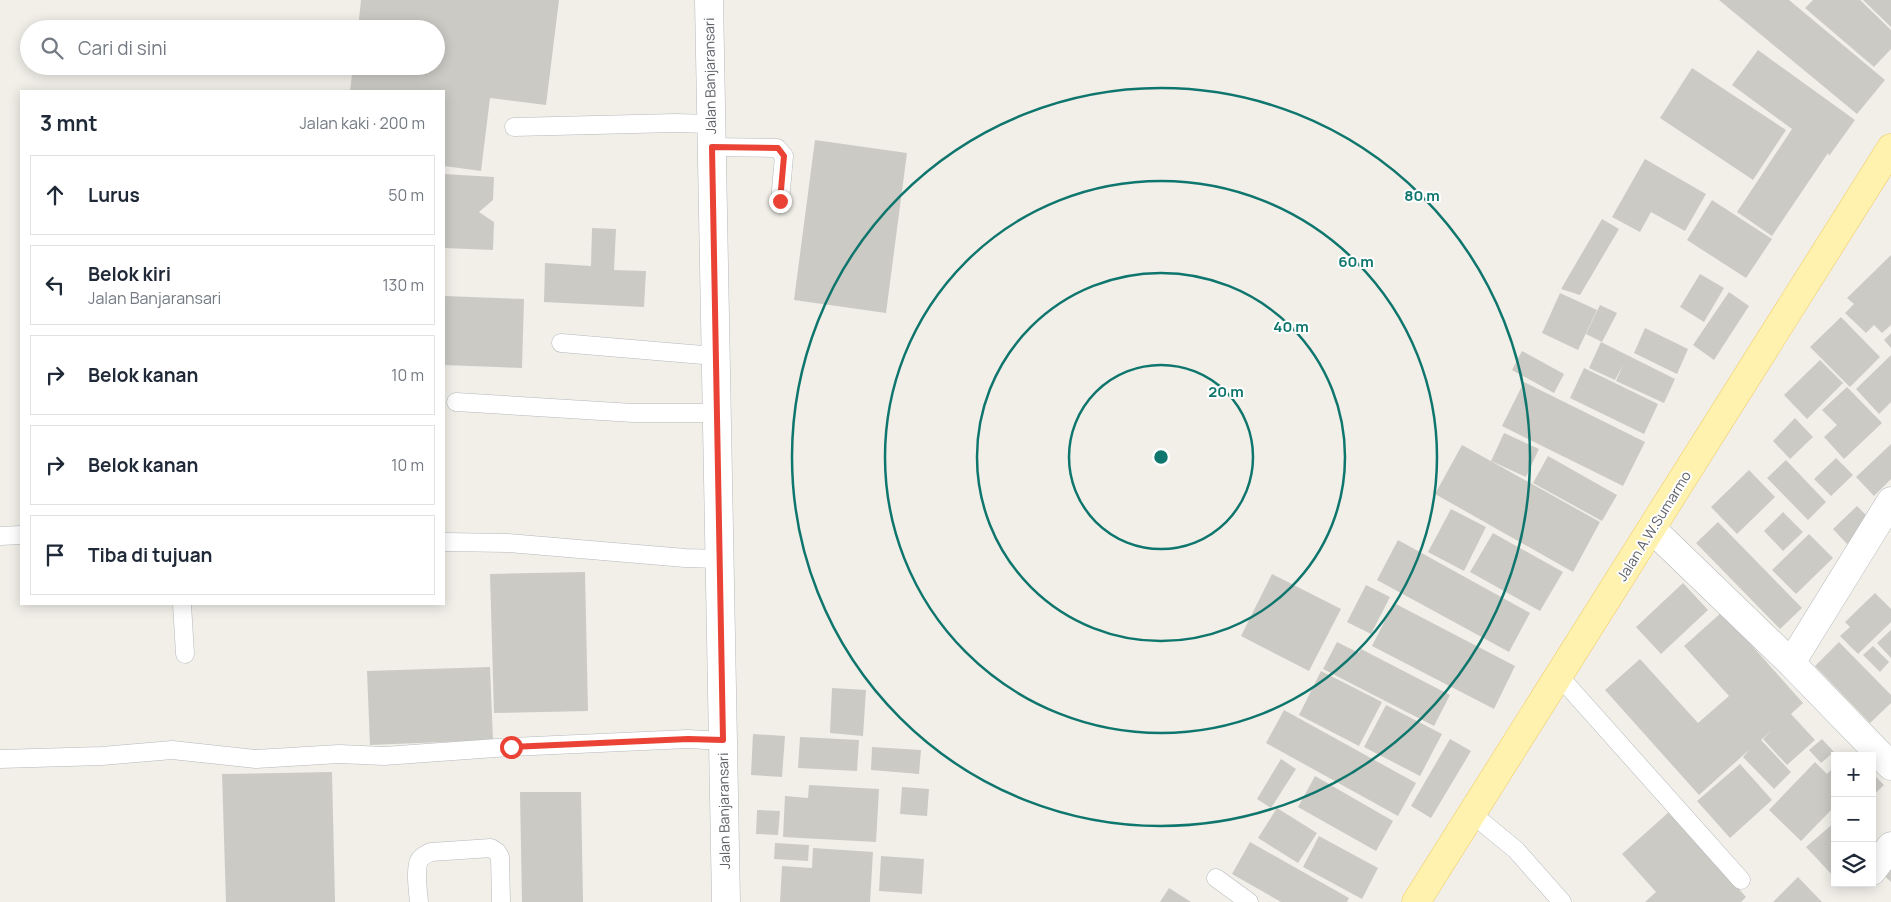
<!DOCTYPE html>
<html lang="id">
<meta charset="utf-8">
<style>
body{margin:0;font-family:Manrope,sans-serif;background:#f6f6f7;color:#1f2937}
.controls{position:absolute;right:15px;bottom:15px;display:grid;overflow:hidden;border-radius:0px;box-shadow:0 2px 12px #0003}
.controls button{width:45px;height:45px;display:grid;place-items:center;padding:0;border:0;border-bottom:1px solid #e0e1e3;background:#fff;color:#1f2937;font:25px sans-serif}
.stop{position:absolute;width:15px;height:15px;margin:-11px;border:4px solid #ea4335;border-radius:50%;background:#fff}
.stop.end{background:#ea4335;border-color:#fff;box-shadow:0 1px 5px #0008}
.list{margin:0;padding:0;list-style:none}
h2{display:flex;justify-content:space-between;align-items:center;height:65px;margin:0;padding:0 20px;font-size:21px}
h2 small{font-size:16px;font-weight:400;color:#747a83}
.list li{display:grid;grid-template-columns:32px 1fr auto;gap:15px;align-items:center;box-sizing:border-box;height:80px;margin:0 10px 10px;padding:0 10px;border:1px solid #e0e1e3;border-radius:0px}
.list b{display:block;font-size:19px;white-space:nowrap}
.list p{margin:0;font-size:16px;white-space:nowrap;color:#747a83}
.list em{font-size:16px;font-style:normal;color:#747a83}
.icon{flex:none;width:28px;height:28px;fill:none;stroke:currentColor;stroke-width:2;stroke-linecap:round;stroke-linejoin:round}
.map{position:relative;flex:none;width:1891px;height:902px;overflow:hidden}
.search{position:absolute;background:#fff;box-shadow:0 2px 12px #0003;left:20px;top:20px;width:425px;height:55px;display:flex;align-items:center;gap:12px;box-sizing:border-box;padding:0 18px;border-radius:28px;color:#747a83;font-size:19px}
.panel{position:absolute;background:#fff;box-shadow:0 2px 12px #0003;left:20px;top:90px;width:425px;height:515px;border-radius:0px}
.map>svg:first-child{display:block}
.building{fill:#cccac5}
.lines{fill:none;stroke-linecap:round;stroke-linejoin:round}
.service-casing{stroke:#b5b8bc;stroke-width:19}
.minor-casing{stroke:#b5b8bc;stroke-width:29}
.tertiary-casing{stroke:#b5b8bc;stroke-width:29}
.primary-casing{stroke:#f2c960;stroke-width:29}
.service{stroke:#fff;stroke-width:18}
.minor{stroke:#fff;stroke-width:28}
.tertiary{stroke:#fff;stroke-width:28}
.primary{stroke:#fff2af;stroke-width:28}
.route{stroke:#ea4335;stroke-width:6}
.ring{fill:none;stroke:#0f766e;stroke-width:2.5}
.labels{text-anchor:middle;stroke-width:4;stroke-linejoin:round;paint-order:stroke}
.street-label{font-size:14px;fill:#5f6368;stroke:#fff}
.centre{fill:#0f766e;stroke:#fff;stroke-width:2.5}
.ring-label{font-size:15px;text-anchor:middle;font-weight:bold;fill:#0f766e;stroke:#fff;stroke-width:4;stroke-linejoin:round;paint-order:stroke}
</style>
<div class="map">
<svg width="1891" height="902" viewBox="0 0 1891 902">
<rect width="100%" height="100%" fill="#f1efe8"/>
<path class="building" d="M361 0H559L546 105 490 98 481 171 444 166V91H350L353 66H436V29H358Z
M1719 0H1789L1885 80 1857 114Z
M1813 0H1860L1891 30V49L1874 67 1805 8Z
M1863 0H1891V27Z
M1758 50 1855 120 1829 156 1828 153 1772 236 1737 212 1792 129 1732 85Z
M1692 68 1786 130 1753 180 1660 118Z
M815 140 907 153 886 313 794 300Z
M1645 159 1706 194 1685 231 1651 212 1640 232 1612 217Z
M444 174 494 177 493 200 479 212 494 222 493 250 444 248Z
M1712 200 1772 239 1746 278 1687 240Z
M1602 219 1619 229 1580 295 1561 289Z
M592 228 616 229 614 270 646 271 644 307 544 302 545 263 591 266Z
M1891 255V325L1882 333 1874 325 1866 333 1845 313 1854 304 1847 298Z
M1700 274 1724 288 1704 322 1680 307Z
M1729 292 1749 306 1714 360 1693 345Z
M1560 293 1597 310 1578 350 1542 333Z
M444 296 524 299 522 368 444 365Z
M1600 305 1617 313 1602 342 1586 334Z
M1841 317 1880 357 1850 387 1810 347Z
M1645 328 1688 349 1677 374 1634 353Z
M1891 333V348L1884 340Z
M1601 342 1675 379 1664 403 1616 381 1623 365 1615 380 1589 368Z
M1522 351 1564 374 1554 393 1512 370Z
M1891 355V402L1879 414 1856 389Z
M1820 360 1843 383 1807 419 1784 395Z
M1584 368 1658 404 1644 434 1570 398Z
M1524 382 1645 442 1623 486 1502 426Z
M1847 387 1882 423 1844 459 1824 437 1837 425 1822 410Z
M1795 418 1813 437 1790 459 1773 441Z
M1504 433 1539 449 1526 477 1491 461Z
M1891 444V479L1874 496 1856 477Z
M1462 445 1600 522 1573 572 1435 494Z
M1548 456 1617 495 1602 521 1533 483Z
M1836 458 1853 475 1831 496 1814 479Z
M1786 460 1826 502 1808 520 1767 478Z
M1749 470 1775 497 1737 534 1711 507Z
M1857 506 1871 520 1847 544 1833 529Z
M1451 509 1486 527 1464 571 1428 552Z
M1783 512 1803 532 1783 551 1764 531Z
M1718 522 1802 608 1780 629 1696 543Z
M1493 533 1563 572 1540 611 1470 572Z
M1809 534 1833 558 1796 594 1772 570Z
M1398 540 1530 613 1509 652 1377 580Z
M585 572 588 711 494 713 490 574Z
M1272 574 1341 609 1309 671 1241 636Z
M1683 583 1708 610 1661 654 1636 627Z
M1366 585 1390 597 1371 634 1347 622Z
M1875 593 1891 609V622L1858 654 1840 636 1850 627 1845 622Z
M1394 603 1515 666 1494 709 1372 646Z
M1722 612 1803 703 1791 714 1815 740 1787 765 1763 739 1772 730 1761 740 1791 772 1774 789 1743 757 1750 749 1699 795 1605 690 1640 659 1698 723 1729 696 1684 646Z
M1891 630V658L1877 643Z
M1337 642 1359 653 1361 649 1450 695 1434 726 1323 669Z
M1839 642 1891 695V703L1870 723 1815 666Z
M1873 646 1889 662 1880 672 1863 655Z
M490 667 493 740 370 745 367 671Z
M1321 671 1382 702 1359 746 1299 715Z
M832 688 866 690 863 736 830 733Z
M1386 705 1442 734 1420 776 1364 747Z
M1284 710 1416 783 1398 816 1266 743Z
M753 734 785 736 782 777 751 775Z
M800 737 859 740 857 771 798 768Z
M1450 739 1471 751 1431 818 1411 806Z
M1822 739 1834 752 1821 763 1809 750Z
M872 747 921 750 919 774 871 770Z
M1281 759 1296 769 1271 808 1257 799Z
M1815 762 1827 774 1835 766V806L1801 841 1769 810Z
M1740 764 1772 800 1730 838 1697 801Z
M332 772 335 902H226L222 774Z
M1872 773 1884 785 1872 796Z
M1315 776 1393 821 1376 851 1298 807Z
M809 785 879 789 876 842 783 837 785 796 808 798Z
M902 787 929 789 927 816 900 814Z
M520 792H581L583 902H522Z
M1277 808 1317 833 1298 863 1258 838Z
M757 810 780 811 778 835 756 834Z
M1669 812 1746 897 1741 902H1645L1656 892 1622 854Z
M1835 822V878L1806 847Z
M1319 836 1378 868 1362 899 1303 867Z
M1250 842 1349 898 1347 902H1281L1232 874Z
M775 843 809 845 808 861 774 859Z
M813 848 873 852 870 902H780L782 866 812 868Z
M881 856 924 859 922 894 879 891Z
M1891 861V882L1880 872Z
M1798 877 1822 902H1773Z
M1169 888 1191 902H1160Z"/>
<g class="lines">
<defs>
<path id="service" d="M514 127 675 123 711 124
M712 147 777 148 784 156 780 201
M561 343 715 356
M456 402 633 413H716
M0 536 21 535
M444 542 508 543 685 558 719 559
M182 604 185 654
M1559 676 1741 880
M0 759 102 756 172 750 256 759 339 754 384 756 511 747 688 739 723 741
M1471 813 1516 850 1562 902
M1216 878 1249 902
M419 902C418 892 415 870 419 861 421 856 427 854 431 852L491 848 497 852 500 857 501 902"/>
<path id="minor" d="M1652 529 1791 663 1891 766
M1791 663 1891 501
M1872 871 1891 846"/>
<path id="tertiary" d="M709 0 726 902"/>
<path id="primary" d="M1416 902 1891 148"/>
</defs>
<use href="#service" class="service-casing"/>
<use href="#minor" class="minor-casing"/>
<use href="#tertiary" class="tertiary-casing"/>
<use href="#primary" class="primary-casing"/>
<use href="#service" class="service"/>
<use href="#minor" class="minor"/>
<use href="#tertiary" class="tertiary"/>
<use href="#primary" class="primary"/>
</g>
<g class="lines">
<path class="route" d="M511 747 688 739 723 740 712 147 778 148 784 156 780 201"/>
</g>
<g class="ring">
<circle cx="1161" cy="457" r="92"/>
<circle cx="1161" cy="457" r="184"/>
<circle cx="1161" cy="457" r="276"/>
<circle cx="1161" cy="457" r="369"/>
</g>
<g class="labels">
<g class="street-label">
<text transform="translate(710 76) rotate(-91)" y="5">Jalan Banjaransari</text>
<text transform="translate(1654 526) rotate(-58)" y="5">Jalan A.W.Sumarmo</text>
<text transform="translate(724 811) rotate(-91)" y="5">Jalan Banjaransari</text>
</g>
</g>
<circle cx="1161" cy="457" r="8" class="centre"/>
<g class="ring-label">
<text x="1422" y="201">80 m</text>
<text x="1356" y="267">60 m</text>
<text x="1291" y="332">40 m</text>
<text x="1226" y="397">20 m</text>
</g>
</svg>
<div class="controls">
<button>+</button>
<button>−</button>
<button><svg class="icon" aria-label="layers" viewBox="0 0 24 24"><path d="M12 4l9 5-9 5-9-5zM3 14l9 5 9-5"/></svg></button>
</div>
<div class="stop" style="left:511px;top:747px"></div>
<div class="stop end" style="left:780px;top:201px"></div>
<div class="search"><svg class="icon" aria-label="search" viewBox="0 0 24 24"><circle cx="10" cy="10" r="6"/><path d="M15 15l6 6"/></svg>Cari di sini</div>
<section class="panel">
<h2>3 mnt<small>Jalan kaki · 200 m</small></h2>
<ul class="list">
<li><svg class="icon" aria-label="ahead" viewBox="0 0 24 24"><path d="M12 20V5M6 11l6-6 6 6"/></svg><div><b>Lurus</b></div><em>50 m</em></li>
<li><svg class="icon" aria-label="left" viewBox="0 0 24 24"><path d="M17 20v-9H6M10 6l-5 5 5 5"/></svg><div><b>Belok kiri</b><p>Jalan Banjaransari</p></div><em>130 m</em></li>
<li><svg class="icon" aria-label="right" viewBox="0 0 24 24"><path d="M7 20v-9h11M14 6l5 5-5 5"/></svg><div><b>Belok kanan</b></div><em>10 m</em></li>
<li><svg class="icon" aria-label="right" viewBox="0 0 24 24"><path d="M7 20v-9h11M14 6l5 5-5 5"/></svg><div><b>Belok kanan</b></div><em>10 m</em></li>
<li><svg class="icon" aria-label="arrive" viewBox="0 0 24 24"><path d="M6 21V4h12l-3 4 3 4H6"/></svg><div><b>Tiba di tujuan</b></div></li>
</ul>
</section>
</div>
